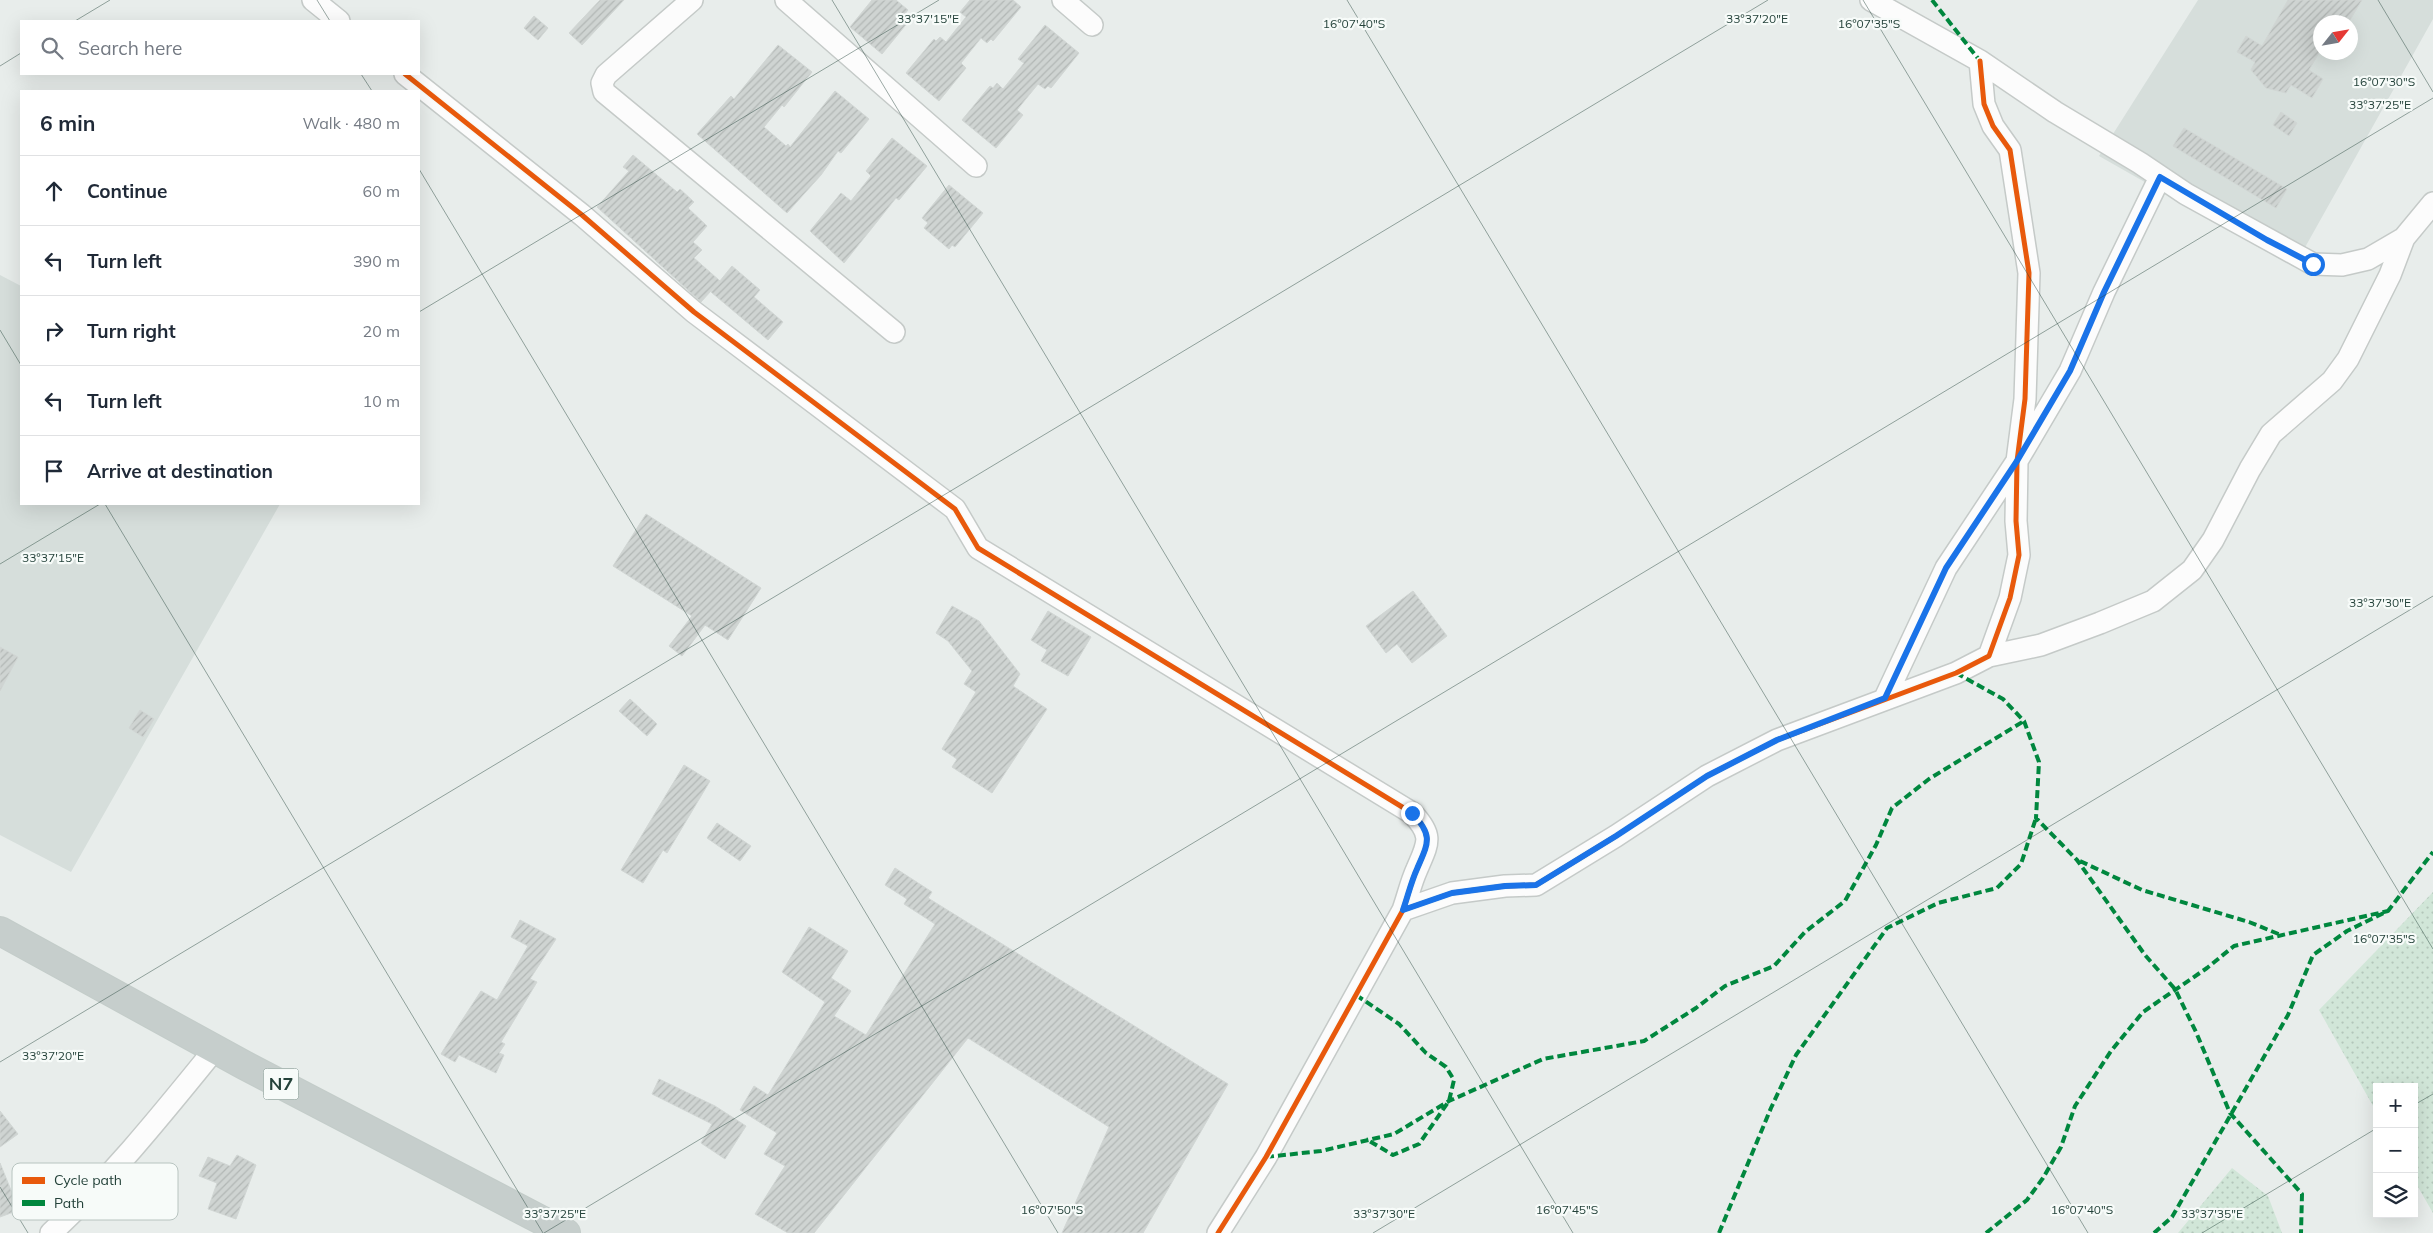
<!DOCTYPE html>
<meta charset="utf-8">
<style>
body{margin:0;font-family:Mulish,sans-serif;background:#f6f6f7;color:#1f2937}
.controls{position:absolute;right:15px;bottom:15px;display:grid;overflow:hidden;border-radius:0px;box-shadow:0 5px 20px #0002}
.controls button{width:45px;height:45px;display:grid;place-items:center;padding:0;border:0;border-bottom:1px solid #e0e1e3;background:#fff;color:#1f2937;font:25px sans-serif}
.compass{position:absolute;left:2313px;top:15px;width:45px;height:45px;border-radius:50%;background:#fff;box-shadow:0 5px 20px #0002;rotate:59deg}
.stop{position:absolute;width:15px;height:15px;margin:-11px;border:4px solid #1a73e8;border-radius:50%;background:#fff}
.stop.end{background:#1a73e8;border-color:#fff;box-shadow:0 1px 5px #0008}
.list{margin:0;padding:0;list-style:none}
h2{display:flex;justify-content:space-between;align-items:center;height:65px;margin:0;padding:0 20px;font-size:21px}
h2 small{font-size:16px;font-weight:400;color:#747a83}
.list li{display:grid;grid-template-columns:32px 1fr auto;gap:15px;align-items:center;box-sizing:border-box;height:70px;padding:0 20px;border-top:1px solid #e0e1e3}
.list b{display:block;font-size:19px;white-space:nowrap}
.list em{font-size:16px;font-style:normal;color:#747a83}
.icon{flex:none;width:28px;height:28px;fill:none;stroke:currentColor;stroke-width:2;stroke-linecap:round;stroke-linejoin:round}
.map{position:relative;flex:none;width:2433px;height:1233px;overflow:hidden}
.search{position:absolute;background:#fff;box-shadow:0 5px 20px #0002;left:20px;top:20px;width:400px;height:55px;display:flex;align-items:center;gap:12px;box-sizing:border-box;padding:0 18px;border-radius:0px;color:#747a83;font-size:19px}
.panel{position:absolute;background:#fff;box-shadow:0 5px 20px #0002;left:20px;top:90px;width:400px;height:415px;border-radius:0px}
.map>svg:first-child{display:block}
.built{fill:#d6dedb;fill-rule:evenodd}
.grass{fill:url(#grass-dots)}
.building{fill:url(#building-hatch);stroke:#d1d6d4}
.lines{fill:none;stroke-linecap:round;stroke-linejoin:round}
.minor-casing{stroke:#c5cac8;stroke-width:24}
.trunk-casing{stroke:#c3ccc9;stroke-width:30}
.minor{stroke:#fcfcfc;stroke-width:21}
.trunk{stroke:#c6cecc;stroke-width:28}
.quiet{stroke:#00873e;stroke-width:4;stroke-dasharray:8 4;stroke-linecap:butt}
.cycleway-casing{stroke:#f7fbf9;stroke-width:8}
.cycleway{stroke:#e8590c;stroke-width:5}
.route{stroke:#1a73e8;stroke-width:6}
.ticks{fill:none;stroke:#24423a;stroke-width:1;stroke-opacity:0.45}
.labels{text-anchor:middle;stroke-width:4.5;stroke-linejoin:round;paint-order:stroke}
.shield{fill:#f7fbf9;stroke:#637a73;stroke-width:1}
.shield-label{font-size:18px;font-weight:bold;fill:#24423a}
.key{fill:#f7fbf9;stroke:#b8c4c0;stroke-width:1}
.key-label{font-size:14px;fill:#24423a}
.ticks-label{font-size:12px;text-anchor:middle;fill:#24423a;stroke:#f7fbf9;stroke-width:4.5;stroke-linejoin:round;paint-order:stroke}
</style>
<div class="map">
<svg width="2433" height="1233" viewBox="0 0 2433 1233">
<defs>
<pattern id="grass-dots" width="8" height="8" patternUnits="userSpaceOnUse" patternTransform="scale(1.25)"><rect width="8" height="8" fill="#d1e6d8"/><path d="M2 2h.1M6 6h.1" fill="none" stroke="#b3c6ba" stroke-width="1.8" stroke-linecap="round"/></pattern>
<pattern id="building-hatch" width="6" height="6" patternUnits="userSpaceOnUse" patternTransform="scale(1.25)"><rect width="6" height="6" fill="#cfd4d2"/><path d="M-1 1l2-2M0 6l6-6M5 7l2-2" fill="none" stroke="#b2b7b5"/></pattern>
</defs>
<rect width="100%" height="100%" fill="#e8edeb"/>
<path class="built" d="M2198 0H2433V19L2294 267 2099 156ZM2320 22H2350V52H2320Z
M0 275 21 286V504H280L71 872 0 835Z"/>
<path class="grass" d="M2433 892V1213L2414 1180V1087H2377V1113L2319 1010Z
M2232 1168 2268 1196 2282 1233H2178Z"/>
<path class="building" d="M600 0H624L582 45 569 33Z
M872 0H896L908 10 903 16 909 21 882 54 850 27Z
M970 0H1013L1021 7 993 41 991 39 987 43 981 38 961 63 966 68 939 101 906 73 934 39 936 41 940 37 946 42 966 17 960 12Z
M2288 0H2362L2350 20 2341 15 2337 22H2320V51L2309 70 2323 79 2312 98 2291 85 2286 93 2266 88 2251 70 2255 62 2237 52 2246 36 2262 46Z
M534 16 548 28 538 40 524 28Z
M1045 25 1079 53 1051 88 1048 86 1045 89 1038 84 1017 110 1023 115 996 148 962 120 990 86 993 88 997 83 1003 89 1024 63 1018 59Z
M778 45 812 72 784 107 782 105 764 127 786 146 788 144 790 147 835 91 869 119 841 153 838 151 821 175 787 213 697 134 731 96 734 99Z
M2281 112 2297 123 2289 136 2273 125Z
M2184 128 2287 189 2276 208 2173 146Z
M892 138 927 166 899 200 896 198 844 263 810 231 841 193 851 201 871 176 866 171Z
M633 155 677 192 680 189 694 202 688 208 707 226 693 242 702 250 694 258 720 281 701 302 597 207 629 171 623 167Z
M949 185 983 213 955 247 952 245 949 249 924 228 928 223 922 218Z
M732 266 760 290 754 297 783 322 768 340 711 292Z
M646 514 761 588 728 640 705 625 682 656 669 646 692 616 613 566Z
M1413 591 1447 636 1412 663 1397 644 1386 653 1366 626Z
M952 606 979 621 1020 674 1013 686 1047 709 992 793 952 767 957 759 942 749 976 692 964 684 972 671 948 641 936 633Z
M1048 611 1091 637 1068 676 1041 661 1047 650 1031 640Z
M0 647 18 657 0 691Z
M630 699 657 724 647 736 619 711Z
M140 710 154 719 143 737 129 728Z
M684 765 710 781 667 853 663 850 643 883 621 870Z
M717 823 751 846 740 861 707 838Z
M895 868 932 892 928 898 1228 1084 1143 1233H1062L1109 1127 968 1038 814 1233H788L755 1214 785 1166 764 1154 777 1133 740 1110 754 1086 768 1095 825 1002 782 972 809 927 848 951 831 978 851 991 834 1016 866 1035 935 924 904 904 907 899 885 885Z
M520 920 556 939 530 979 537 982 501 1042 505 1044 499 1053 504 1055 496 1073 459 1055 455 1062 441 1054 455 1031 481 991 497 1000 528 946 511 937Z
M659 1079 715 1106 746 1126 725 1159 701 1143 712 1124 652 1094Z
M0 1111 18 1134 0 1147Z
M237 1155 256 1165 236 1219 208 1209 217 1183 199 1176 208 1157 230 1166Z
M0 1163 19 1210 0 1217Z"/>
<g class="lines">
<defs>
<path id="minor" d="M313 0 339 21
M692 0 606 75 602 83 604 92 894 332
M786 0 976 166
M1063 0 1092 25
M1871 0 1980 61 2055 112 2140 163 2186 194 2313 264 2342 265 2368 259 2404 238 2433 203
M405 74 582 215 694 312 955 509 978 548 1412 813C1434 836 1428 843 1417 869 1411 882 1408 896 1403 910L1266 1157 1218 1233
M1989 656 2041 645 2100 623 2153 601 2192 570 2213 540 2250 469 2271 434 2332 381 2348 359 2390 275 2404 238
M1885 698 1946 568 2017 461 2070 371 2104 292 2160 177
M1403 910 1452 893 1505 886 1536 885 1616 836 1707 776 1777 740 1956 673 1989 656 2010 598 2019 555 2016 521 2017 461 2025 399 2029 273 2010 150 1993 126 1984 104 1980 61
M51 1233C112 1177 163 1113 215 1049"/>
<path id="trunk" d="M0 931 244 1065 566 1233"/>
</defs>
<use href="#minor" class="minor-casing"/>
<use href="#trunk" class="trunk-casing"/>
<use href="#minor" class="minor"/>
<use href="#trunk" class="trunk"/>
<path class="quiet" d="M1932 0 1980 61
M1956 673 2003 699 2024 721 2039 762 2036 818 2077 860 2145 955 2175 989 2196 1032 2230 1113 2302 1194 2301 1233
M2080 861 2142 890 2249 922 2281 935
M1356 995 1399 1024 1426 1053 1446 1067 1454 1080 1449 1101 1419 1144 1393 1155 1366 1139
M1266 1157 1321 1151 1394 1134 1449 1101 1543 1059 1644 1041 1696 1008 1725 986 1774 966 1805 932 1845 901 1876 845 1892 808 1929 779 2024 721
M1719 1233 1771 1108 1796 1055 1887 928 1938 903 1997 888 2021 864 2036 818
M1986 1233 2027 1200 2043 1178 2061 1147 2075 1106 2111 1051 2143 1012 2207 968 2234 946 2388 911
M2154 1233 2172 1217 2288 1015 2313 955 2347 931 2388 911 2433 852"/>
<defs>
<path id="cycleway" d="M405 74 582 215 694 312 955 509 978 548 1412 813C1434 836 1428 843 1417 869 1411 882 1408 896 1403 910L1266 1157 1218 1233
M1403 910 1452 893 1505 886 1536 885 1616 836 1707 776 1777 740 1956 673 1989 656 2010 598 2019 555 2016 521 2017 461 2025 399 2029 273 2010 150 1993 126 1984 104 1980 61"/>
</defs>
<use href="#cycleway" class="cycleway-casing"/>
<use href="#cycleway" class="cycleway"/>
</g>
<g class="lines">
<path class="route" d="M1412 813C1434 836 1428 843 1417 869 1411 882 1408 896 1403 910L1452 893 1505 886 1536 885 1616 836 1707 776 1777 740 1885 698 1946 568 2017 461 2070 371 2104 292 2160 177 2267 240 2313 264"/>
</g>
<path class="ticks" d="M317 0 330 21M832 0 1573 1233M1347 0 2088 1233M1863 0 2433 949M2378 0 2433 92M75 21 110 0M0 66 21 53M361 74 372 91M419 169 1058 1233M419 312 939 0M0 330 21 365M105 504 543 1233M0 564 100 504M0 1062 1768 0M2414 1105 2433 1094M0 1187 28 1233M544 1233 2433 98M1373 1233 2433 596M2202 1233 2377 1128"/>
<g class="labels">
<rect class="shield" x="263.5" y="1068.5" width="35" height="31" rx="4"/>
<g class="shield-label">
<text x="281" y="1090">N7</text>
</g>
</g>
<rect x="12" y="1163" width="166" height="57" rx="8" class="key"/>
<rect x="22" y="1177" width="23" height="7" fill="#e8590c"/>
<rect x="22" y="1200" width="23" height="6" fill="#00873e"/>
<g class="key-label">
<text x="54" y="1185">Cycle path</text>
<text x="54" y="1208">Path</text>
</g>
<g class="ticks-label">
<text x="928" y="23">33°37'15"E</text>
<text x="1757" y="23">33°37'20"E</text>
<text x="1354" y="28">16°07'40"S</text>
<text x="1869" y="28">16°07'35"S</text>
<text x="2384" y="86">16°07'30"S</text>
<text x="2380" y="109">33°37'25"E</text>
<text x="53" y="562">33°37'15"E</text>
<text x="2380" y="607">33°37'30"E</text>
<text x="2384" y="943">16°07'35"S</text>
<text x="53" y="1060">33°37'20"E</text>
<text x="1052" y="1214">16°07'50"S</text>
<text x="1567" y="1214">16°07'45"S</text>
<text x="2082" y="1214">16°07'40"S</text>
<text x="555" y="1218">33°37'25"E</text>
<text x="1384" y="1218">33°37'30"E</text>
<text x="2212" y="1218">33°37'35"E</text>
</g>
</svg>
<div class="controls">
<button>+</button>
<button>−</button>
<button><svg class="icon" aria-label="layers" viewBox="0 0 24 24"><path d="M12 4l9 5-9 5-9-5zM3 14l9 5 9-5"/></svg></button>
</div>
<svg class="compass" viewBox="-18 -18 36 36"><path d="M0-13l5 13h-10z" fill="#e53935"/><path d="M0 13l5-13h-10z" fill="#747a83"/></svg>
<div class="stop" style="left:2313px;top:264px"></div>
<div class="stop end" style="left:1412px;top:813px"></div>
<div class="search"><svg class="icon" aria-label="search" viewBox="0 0 24 24"><circle cx="10" cy="10" r="6"/><path d="M15 15l6 6"/></svg>Search here</div>
<section class="panel">
<h2>6 min<small>Walk · 480 m</small></h2>
<ul class="list">
<li><svg class="icon" aria-label="ahead" viewBox="0 0 24 24"><path d="M12 20V5M6 11l6-6 6 6"/></svg><div><b>Continue</b></div><em>60 m</em></li>
<li><svg class="icon" aria-label="left" viewBox="0 0 24 24"><path d="M17 20v-9H6M10 6l-5 5 5 5"/></svg><div><b>Turn left</b></div><em>390 m</em></li>
<li><svg class="icon" aria-label="right" viewBox="0 0 24 24"><path d="M7 20v-9h11M14 6l5 5-5 5"/></svg><div><b>Turn right</b></div><em>20 m</em></li>
<li><svg class="icon" aria-label="left" viewBox="0 0 24 24"><path d="M17 20v-9H6M10 6l-5 5 5 5"/></svg><div><b>Turn left</b></div><em>10 m</em></li>
<li><svg class="icon" aria-label="arrive" viewBox="0 0 24 24"><path d="M6 21V4h12l-3 4 3 4H6"/></svg><div><b>Arrive at destination</b></div></li>
</ul>
</section>
</div>
